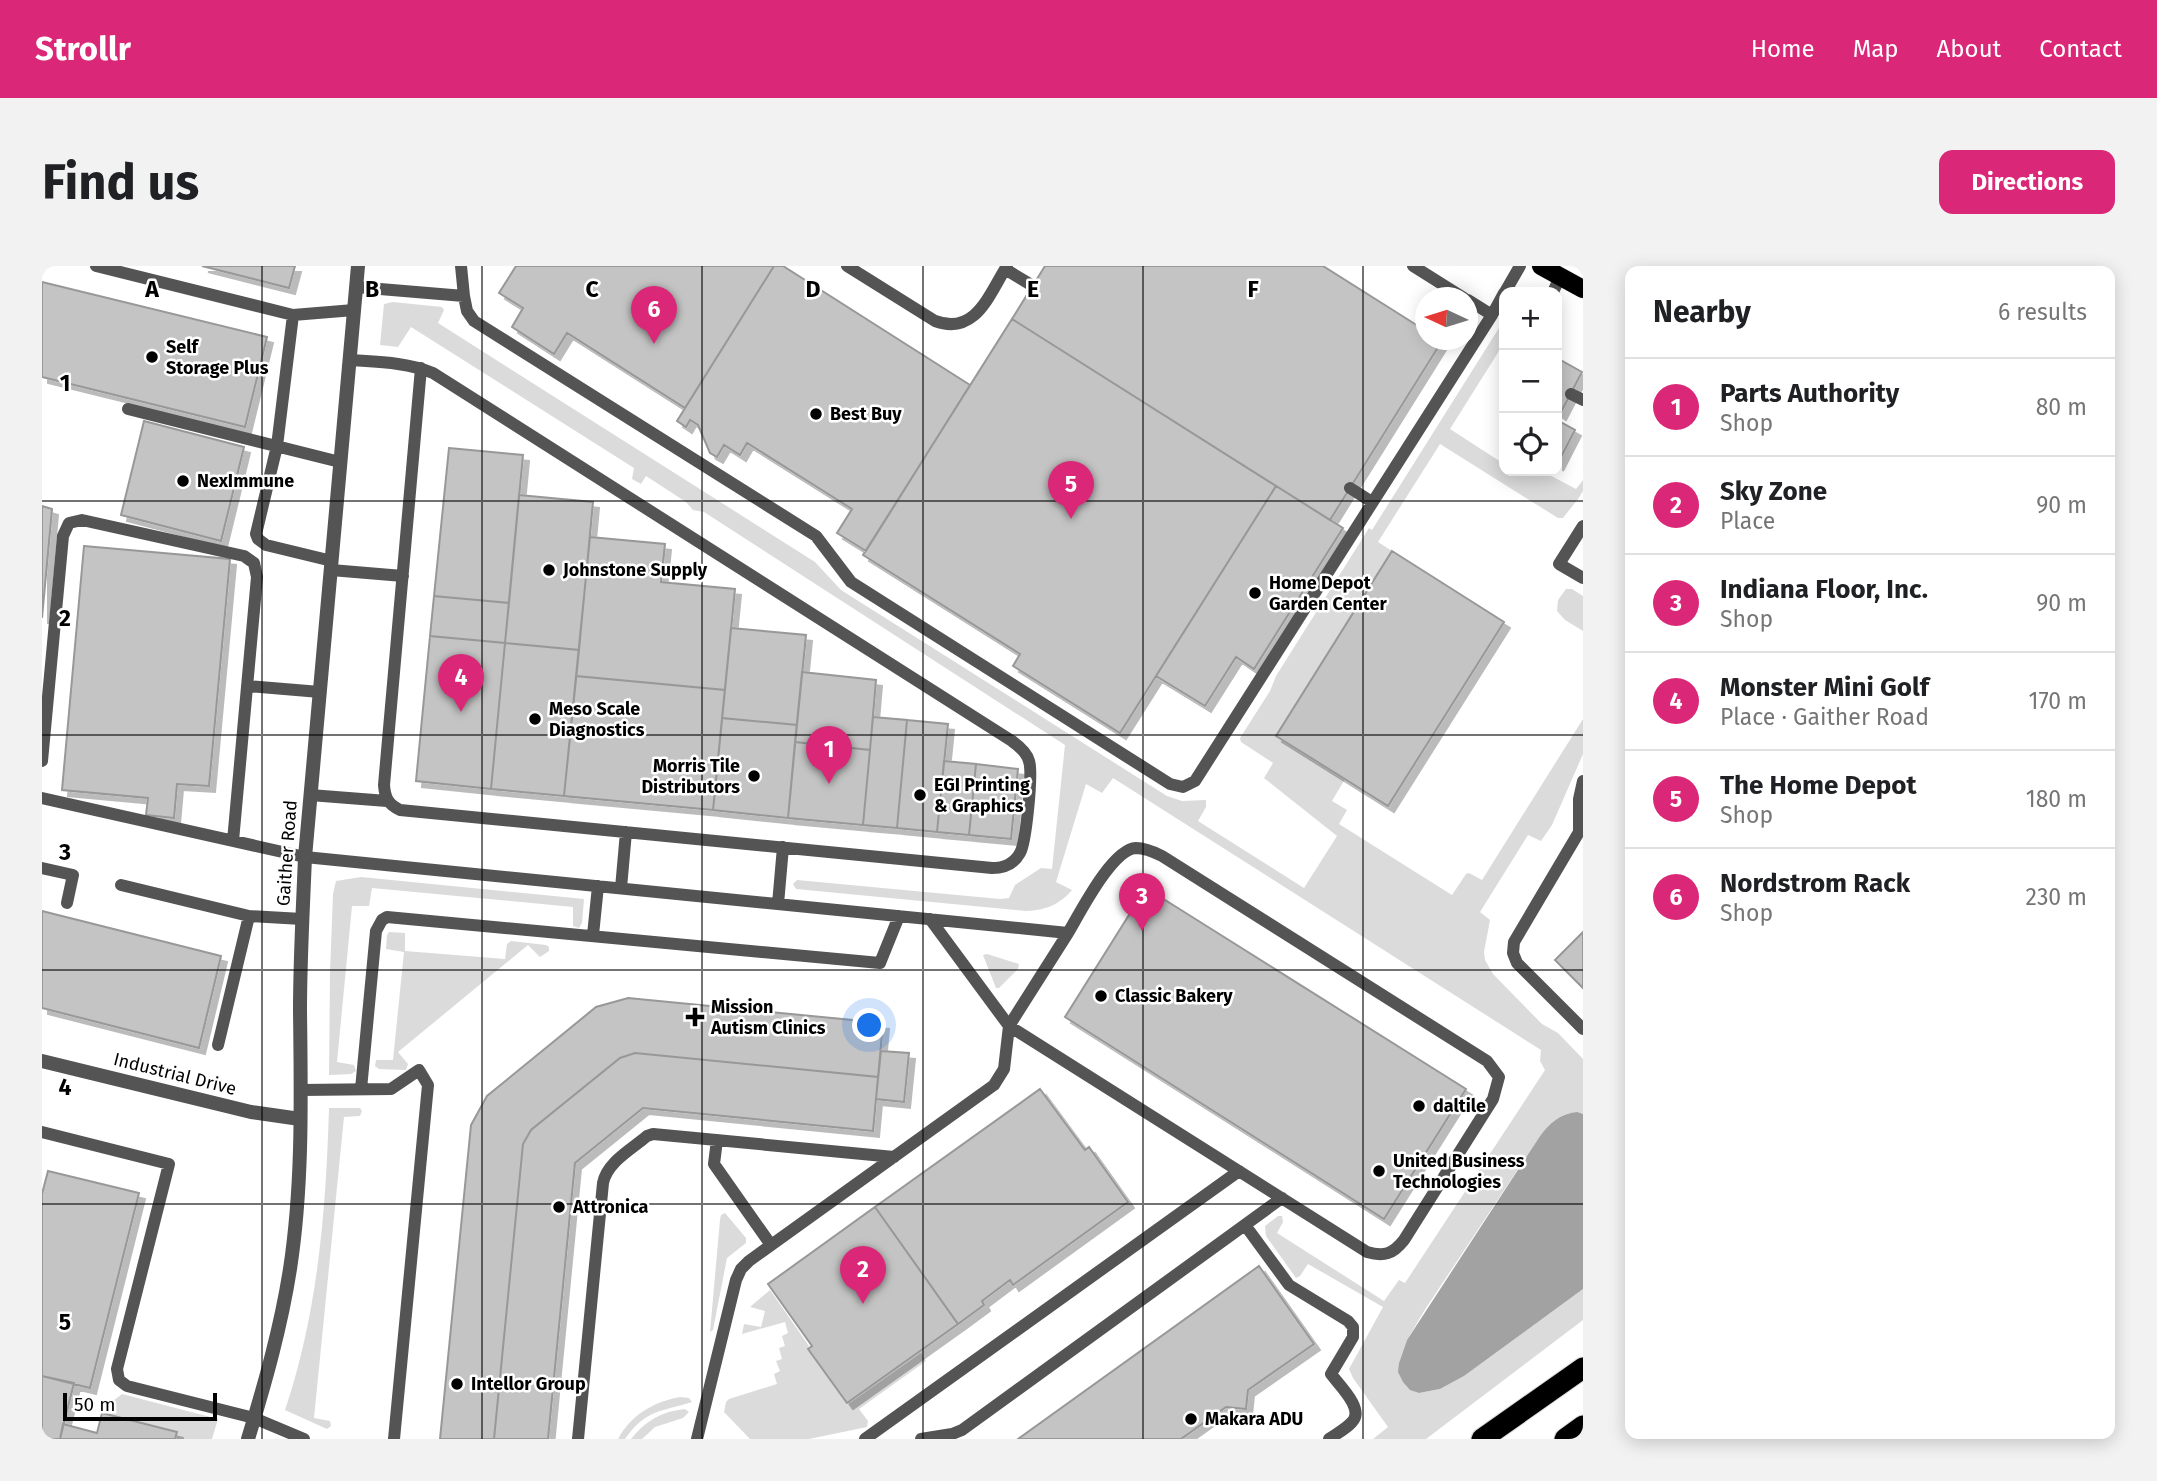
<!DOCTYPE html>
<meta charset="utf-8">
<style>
body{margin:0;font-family:"Fira Sans",sans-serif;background:#f2f2f2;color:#202124}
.controls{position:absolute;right:21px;top:21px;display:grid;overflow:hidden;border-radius:14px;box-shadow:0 4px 18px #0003}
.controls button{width:63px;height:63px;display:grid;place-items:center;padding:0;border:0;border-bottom:2px solid #e0e0e0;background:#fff;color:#202124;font:35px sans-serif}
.compass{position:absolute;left:1373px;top:21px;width:63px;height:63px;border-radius:50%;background:#fff;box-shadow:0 4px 18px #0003;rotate:274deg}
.scale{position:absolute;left:21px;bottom:18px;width:154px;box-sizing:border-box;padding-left:7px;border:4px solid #000;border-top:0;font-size:19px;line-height:24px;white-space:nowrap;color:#000;-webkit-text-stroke:5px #fff;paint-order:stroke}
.you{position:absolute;left:828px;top:760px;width:24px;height:24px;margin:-18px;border:5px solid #fff;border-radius:50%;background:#1a73e8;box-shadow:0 0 0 10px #1a73e833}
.badge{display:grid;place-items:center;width:46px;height:46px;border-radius:50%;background:#db2777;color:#fff;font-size:23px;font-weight:700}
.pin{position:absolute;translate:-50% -58px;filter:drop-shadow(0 2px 4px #0008)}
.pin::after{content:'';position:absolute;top:37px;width:24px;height:21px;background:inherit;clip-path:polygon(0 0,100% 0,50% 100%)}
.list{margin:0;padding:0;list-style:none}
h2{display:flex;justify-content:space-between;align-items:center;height:91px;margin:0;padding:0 28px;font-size:30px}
h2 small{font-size:23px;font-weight:400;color:#757577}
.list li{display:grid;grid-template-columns:46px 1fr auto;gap:21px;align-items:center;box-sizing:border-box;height:98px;padding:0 28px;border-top:2px solid #e0e0e0}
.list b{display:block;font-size:26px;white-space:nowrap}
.list p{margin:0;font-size:23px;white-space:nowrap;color:#757577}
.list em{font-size:23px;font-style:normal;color:#757577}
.icon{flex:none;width:38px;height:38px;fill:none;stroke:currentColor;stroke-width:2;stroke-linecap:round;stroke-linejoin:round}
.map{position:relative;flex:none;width:1541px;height:1173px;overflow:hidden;border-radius:14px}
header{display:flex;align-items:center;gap:42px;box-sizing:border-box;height:98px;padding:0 35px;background:#db2777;color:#fff}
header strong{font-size:33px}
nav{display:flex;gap:38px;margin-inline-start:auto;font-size:24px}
.intro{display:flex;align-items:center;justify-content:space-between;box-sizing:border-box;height:168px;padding:0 42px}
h1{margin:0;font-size:49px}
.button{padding:18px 32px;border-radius:14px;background:#db2777;color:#fff;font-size:24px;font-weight:700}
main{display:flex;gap:42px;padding:0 42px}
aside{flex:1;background:#fff;border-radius:14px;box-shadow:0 4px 18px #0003}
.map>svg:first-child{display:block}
.green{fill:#dbdbdb}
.water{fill:#a2a2a2}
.building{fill:#c4c4c4;stroke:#989898;stroke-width:2;filter:url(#shadow)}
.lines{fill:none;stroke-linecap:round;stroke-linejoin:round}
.primary-casing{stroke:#dbdbdb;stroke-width:19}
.highway-casing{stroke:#dbdbdb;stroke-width:23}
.lane{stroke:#545454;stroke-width:12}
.street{stroke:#545454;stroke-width:14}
.primary{stroke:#000;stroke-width:18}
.highway{stroke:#000;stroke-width:21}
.grid{fill:none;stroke:#000;stroke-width:2;stroke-opacity:0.55}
.poi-dot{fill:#000;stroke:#fff;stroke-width:2.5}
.labels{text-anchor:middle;stroke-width:5;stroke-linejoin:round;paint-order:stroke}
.poi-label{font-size:18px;font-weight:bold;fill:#000;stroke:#fff;text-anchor:start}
.street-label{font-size:18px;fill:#000;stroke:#fff}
.grid-label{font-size:23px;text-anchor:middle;font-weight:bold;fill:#000;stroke:#fff;stroke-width:5;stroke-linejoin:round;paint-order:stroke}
</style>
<header>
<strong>Strollr</strong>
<nav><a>Home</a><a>Map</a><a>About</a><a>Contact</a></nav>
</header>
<div class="intro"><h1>Find us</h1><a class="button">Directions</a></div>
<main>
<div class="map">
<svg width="1541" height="1173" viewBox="0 0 1541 1173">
<defs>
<filter id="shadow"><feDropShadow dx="6" dy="6" stdDeviation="0" flood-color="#0004"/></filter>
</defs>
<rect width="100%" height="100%" fill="#fff"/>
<path class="green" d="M351 36 400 41 402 44 396 57 773 296 799 324 1125 530 1140 535 1164 534V541L1156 555 1262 622 1295 570 1222 512 1231 497 1199 476 1198 472 1228 425 1234 410 1327 262 1330 264 1462 54V77L1408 163 1459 196 1462 191V205H1500L1534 223 1541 214V225L1536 233 1521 252H1516L1398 178 1336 276 1350 285 1234 470 1303 513 1290 535 1305 544 1297 558 1410 629 1424 608 1427 607 1440 614 1541 453V488L1510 559 1499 575 1486 569 1438 646 1448 654 1442 686 1443 694 1451 708 1500 758 1516 767 1541 793V848C1523 842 1508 857 1498 870L1382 1045 1365 1074 1357 1097 1369 1124 1377 1127 1398 1123 1422 1110 1541 1023V1054L1384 1173H1331L1346 1161 1311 1112 1307 1103 1341 1041 1266 998 1258 1010 1254 1012 1224 970 1223 960 1236 950H1240L1241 956 1235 967 1342 1035 1357 1014 1363 1017 1503 804 1498 795 1499 784 1071 512 1060 527 1044 518 1014 616 1030 624C1017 639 1004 644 984 645L754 623 751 618 755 614 958 633 967 632 973 619 999 602 1010 603 1023 479 662 246 651 244 644 236 604 210 599 218 590 213 592 202 369 61 356 81 338 79 342 38Z
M1524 323H1530L1541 330V365L1523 354 1515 345 1516 334Z
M319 611 542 633 540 657 537 662 531 660V641L330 622 327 640H310L295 796 312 799 314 805 309 808 287 809 288 707 291 628 294 615Z
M347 666 363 667V685L463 693 465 678 469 675 504 679 507 681V685L498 691 486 679 356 786 366 798 364 804 337 803 333 800 334 794H351L362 686 344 683 345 669Z
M945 688 977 698 976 703 957 722H954L941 689Z
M287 842H318L320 845 318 850 302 851 272 1152 288 1155 289 1160 285 1163 243 1144C276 1046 284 944 287 842Z
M683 947 704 972V977L685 992 671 1064 668 1066 678 954 679 949Z
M728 1024 767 1080 765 1083 805 1139 879 1087 884 1095 817 1143 826 1155 825 1161 767 1173H708L682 1146 684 1136 687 1133 735 1118 732 1108 738 1105 734 1095 740 1093 737 1082 743 1080 740 1070 746 1067 743 1056 700 1068 702 1058 719 1061 723 1045 708 1041Z
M80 1128 176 1153 170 1173H134L135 1166 60 1147 62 1142Z
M638 1131 647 1132 650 1136C619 1146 604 1143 583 1173H576C589 1149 611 1136 638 1131Z
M643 1143 647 1146 641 1152 613 1161 600 1173H589C603 1155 620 1145 643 1143Z"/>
<path class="water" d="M1535 846 1541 848V1023L1422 1110 1398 1123 1377 1127 1368 1124 1361 1116 1356 1106 1357 1097 1365 1074 1498 870C1508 857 1517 848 1535 846Z"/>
<path class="building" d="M160 0H253L247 22Z
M474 0H732L643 142 525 67 512 88 470 61 481 42 457 27Z
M732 0H741L928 119 824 285 795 267 810 243 705 177 698 189 682 179 675 191 668 187 656 159 648 154 644 161 635 155Z
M1003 0H1281L1384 65V74L1400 75 1288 254 970 53Z
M0 16 225 71 203 161 0 111Z
M970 53 1234 220 1078 467 971 400 978 388 821 289Z
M1515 92 1540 106 1518 148 1515 146Z
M1515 154 1533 164 1515 199Z
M102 155 202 181 179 275 79 249Z
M407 182 481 189 467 337 392 330Z
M1234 220 1301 262 1212 403 1194 391 1163 440 1114 410Z
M477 229 551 236 537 384 463 377Z
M0 240 10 243 0 352Z
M548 271 623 278 619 316 693 323 683 424 534 410Z
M42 280 188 293 167 520 135 518 132 552 104 549 106 532 20 524Z
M1350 285 1462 356 1346 540 1234 470Z
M392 330 467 337 463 377 388 370Z
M689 362 764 369 755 459 680 452Z
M388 370 463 377 449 523 374 515Z
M463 377 537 384 522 530 449 523Z
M760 406 834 414 828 484 753 476Z
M534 410 683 424 671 544 522 530Z
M831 451 865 454 855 562 821 559Z
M680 452 755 459 746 552 671 544Z
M865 454 906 458 895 566 855 562Z
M753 476 828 484 821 559 746 552Z
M902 495 934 498 927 569 895 566Z
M934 498 976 503 969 573 927 569Z
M1104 622 1424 823 1342 953 1023 751Z
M0 645 179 690 157 782 0 742Z
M1541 666V722L1513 694Z
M586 732 841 757 836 811 593 787 578 792 489 864 481 878 452 1173H398L429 859 445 830 554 741Z
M839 785 867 787 862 836 834 833Z
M593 787 836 811 831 865 601 842 533 897 506 1173H452L481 878 489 864 578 792Z
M998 823 1043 884 1047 881 1086 936 971 1019 968 1014 940 1035 942 1039 916 1058 833 941Z
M6 905 97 927 48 1122 0 1110V928Z
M833 941 916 1058 805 1137 766 1083 770 1080 726 1018Z
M1217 1000 1272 1078 1206 1124 1204 1143 1184 1141 1139 1173H976Z
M0 1110 32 1117 18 1173H0Z
M60 1147 135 1166 133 1173H18L21 1158 55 1167Z"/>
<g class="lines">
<defs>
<path id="primary" d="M1499 0 1541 23"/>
<path id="highway" d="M1440 1173 1541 1102
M1523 1173 1541 1160"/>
</defs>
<use href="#primary" class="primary-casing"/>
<use href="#highway" class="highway-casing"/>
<path class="lane" d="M54 0 251 49 312 44
M805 0 893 55C934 70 947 28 965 0
M1371 0 1422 32
M963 3 991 20
M314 21 422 30 419 0
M1463 26 1478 0
M1511 26 1518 11
M422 30 425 45 432 55 774 270 809 316 1128 518 1141 521 1153 515 1450 49
M1426 34 1450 49 1462 27
M251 49 235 180 214 268 216 273 224 279 290 295
M307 94C335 96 364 96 391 107L970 475C977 480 985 487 987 495 991 507 984 577 978 587 972 598 962 602 950 602L358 544C346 538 343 532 342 519L379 102
M1529 128 1541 134
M86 143 298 196
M1308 222 1330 236
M1541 260 1517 298 1541 312
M289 304 361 310
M205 420 278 426
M0 495 21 270 27 257 40 254 202 290 212 297 215 311 191 575
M1541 515 1537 533V566L1472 676 1471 687 1475 697 1541 763
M268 529 345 535
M0 532 263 591 1026 667 967 760 888 653
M0 602 31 609 25 637
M79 619 207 650 260 653
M579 622 584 566
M736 638 741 581
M551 669 556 620
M176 779 207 650
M319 823 334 665 340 654 345 651 838 697 857 650
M259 824 349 823 377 804 386 819 352 1173
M0 866 127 898 75 1103 77 1114 85 1120 212 1152 262 1173
M675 874 672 898 729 979
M1203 959 1247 1019 1306 1055 1311 1061V1071L1289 1108C1297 1119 1323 1143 1310 1156 1304 1163 1294 1168 1287 1173
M536 1173 561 917C565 896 590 883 605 870L611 868 852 891
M655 1173 694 1014 699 1003 707 995 952 819 962 803 967 760 1325 986C1342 991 1351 988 1362 974L1451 833 1457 811 1445 795 1120 590C1112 586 1103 582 1094 582 1070 583 1038 647 1026 667
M823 1173 1197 905
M879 1173 910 1168 920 1164 1240 932"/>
<path class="street" d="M0 795 209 846 258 853
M206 1173C223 1117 239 1061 248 1003 261 918 259 831 258 744 258 693 261 642 263 591L316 0"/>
<use href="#primary" class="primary"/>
<use href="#highway" class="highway"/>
</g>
<path class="grid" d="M220 0V1173M440 0V1173M660 0V1173M881 0V1173M1101 0V1173M1321 0V1173M0 235H1541M0 469H1541M0 704H1541M0 938H1541"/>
<g class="poi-dot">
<circle cx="110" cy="91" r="7"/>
<circle cx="774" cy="148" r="7"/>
<circle cx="141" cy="215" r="7"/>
<circle cx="507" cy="304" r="7"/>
<circle cx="1213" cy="327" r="7"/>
<circle cx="493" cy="453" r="7"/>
<circle cx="712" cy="510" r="7"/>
<circle cx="878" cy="529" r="7"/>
<circle cx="1059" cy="730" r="7"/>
<path d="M649.5 740.5h7v7h7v7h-7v7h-7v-7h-7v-7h7z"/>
<circle cx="1377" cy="840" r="7"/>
<circle cx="1337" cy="905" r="7"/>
<circle cx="517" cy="941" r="7"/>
<circle cx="415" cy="1118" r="7"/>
<circle cx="1149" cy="1153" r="7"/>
</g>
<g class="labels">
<g class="poi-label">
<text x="124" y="87">Self<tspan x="124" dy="21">Storage Plus</tspan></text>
<text x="788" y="154">Best Buy</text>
<text x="155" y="221">NexImmune</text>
<text x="521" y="310">Johnstone Supply</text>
<text x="1227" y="323">Home Depot<tspan x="1227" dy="21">Garden Center</tspan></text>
<text x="507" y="449">Meso Scale<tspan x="507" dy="21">Diagnostics</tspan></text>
<text x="698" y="506" text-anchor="end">Morris Tile<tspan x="698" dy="21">Distributors</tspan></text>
<text x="892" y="525">EGI Printing<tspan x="892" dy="21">&amp; Graphics</tspan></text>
<text x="1073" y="736">Classic Bakery</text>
<text x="669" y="747">Mission<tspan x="669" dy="21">Autism Clinics</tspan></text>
<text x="1391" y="846">daltile</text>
<text x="1351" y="901">United Business<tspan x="1351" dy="21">Technologies</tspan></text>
<text x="531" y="947">Attronica</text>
<text x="429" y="1124">Intellor Group</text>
<text x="1163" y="1159">Makara ADU</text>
</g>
<g class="street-label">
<text transform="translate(245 587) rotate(-86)" y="6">Gaither Road</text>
<text transform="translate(133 808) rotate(14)" y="6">Industrial Drive</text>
</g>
</g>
<g class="grid-label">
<text x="110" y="31">A</text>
<text x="330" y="31">B</text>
<text x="550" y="31">C</text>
<text x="771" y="31">D</text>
<text x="991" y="31">E</text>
<text x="1211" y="31">F</text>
<text x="23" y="125">1</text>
<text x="23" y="360">2</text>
<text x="23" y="594">3</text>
<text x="23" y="829">4</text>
<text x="23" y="1064">5</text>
</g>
</svg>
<div class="controls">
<button>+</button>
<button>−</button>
<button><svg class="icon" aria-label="locate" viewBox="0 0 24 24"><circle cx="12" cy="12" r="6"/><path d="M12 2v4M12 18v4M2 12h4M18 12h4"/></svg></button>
</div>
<svg class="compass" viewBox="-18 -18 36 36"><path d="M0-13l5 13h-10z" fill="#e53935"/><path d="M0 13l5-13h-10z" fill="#757577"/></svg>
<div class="scale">50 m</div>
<div class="you"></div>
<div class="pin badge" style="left:787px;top:518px">1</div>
<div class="pin badge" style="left:821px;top:1038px">2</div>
<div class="pin badge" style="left:1100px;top:665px">3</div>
<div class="pin badge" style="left:419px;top:446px">4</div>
<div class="pin badge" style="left:1029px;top:253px">5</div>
<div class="pin badge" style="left:612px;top:78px">6</div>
</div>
<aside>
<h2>Nearby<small>6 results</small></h2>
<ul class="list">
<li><span class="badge">1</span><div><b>Parts Authority</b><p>Shop</p></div><em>80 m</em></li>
<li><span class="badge">2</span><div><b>Sky Zone</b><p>Place</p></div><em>90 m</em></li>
<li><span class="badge">3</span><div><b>Indiana Floor, Inc.</b><p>Shop</p></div><em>90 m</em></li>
<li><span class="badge">4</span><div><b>Monster Mini Golf</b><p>Place · Gaither Road</p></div><em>170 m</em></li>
<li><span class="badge">5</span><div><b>The Home Depot</b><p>Shop</p></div><em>180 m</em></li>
<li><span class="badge">6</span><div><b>Nordstrom Rack</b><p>Shop</p></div><em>230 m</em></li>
</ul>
</aside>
</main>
